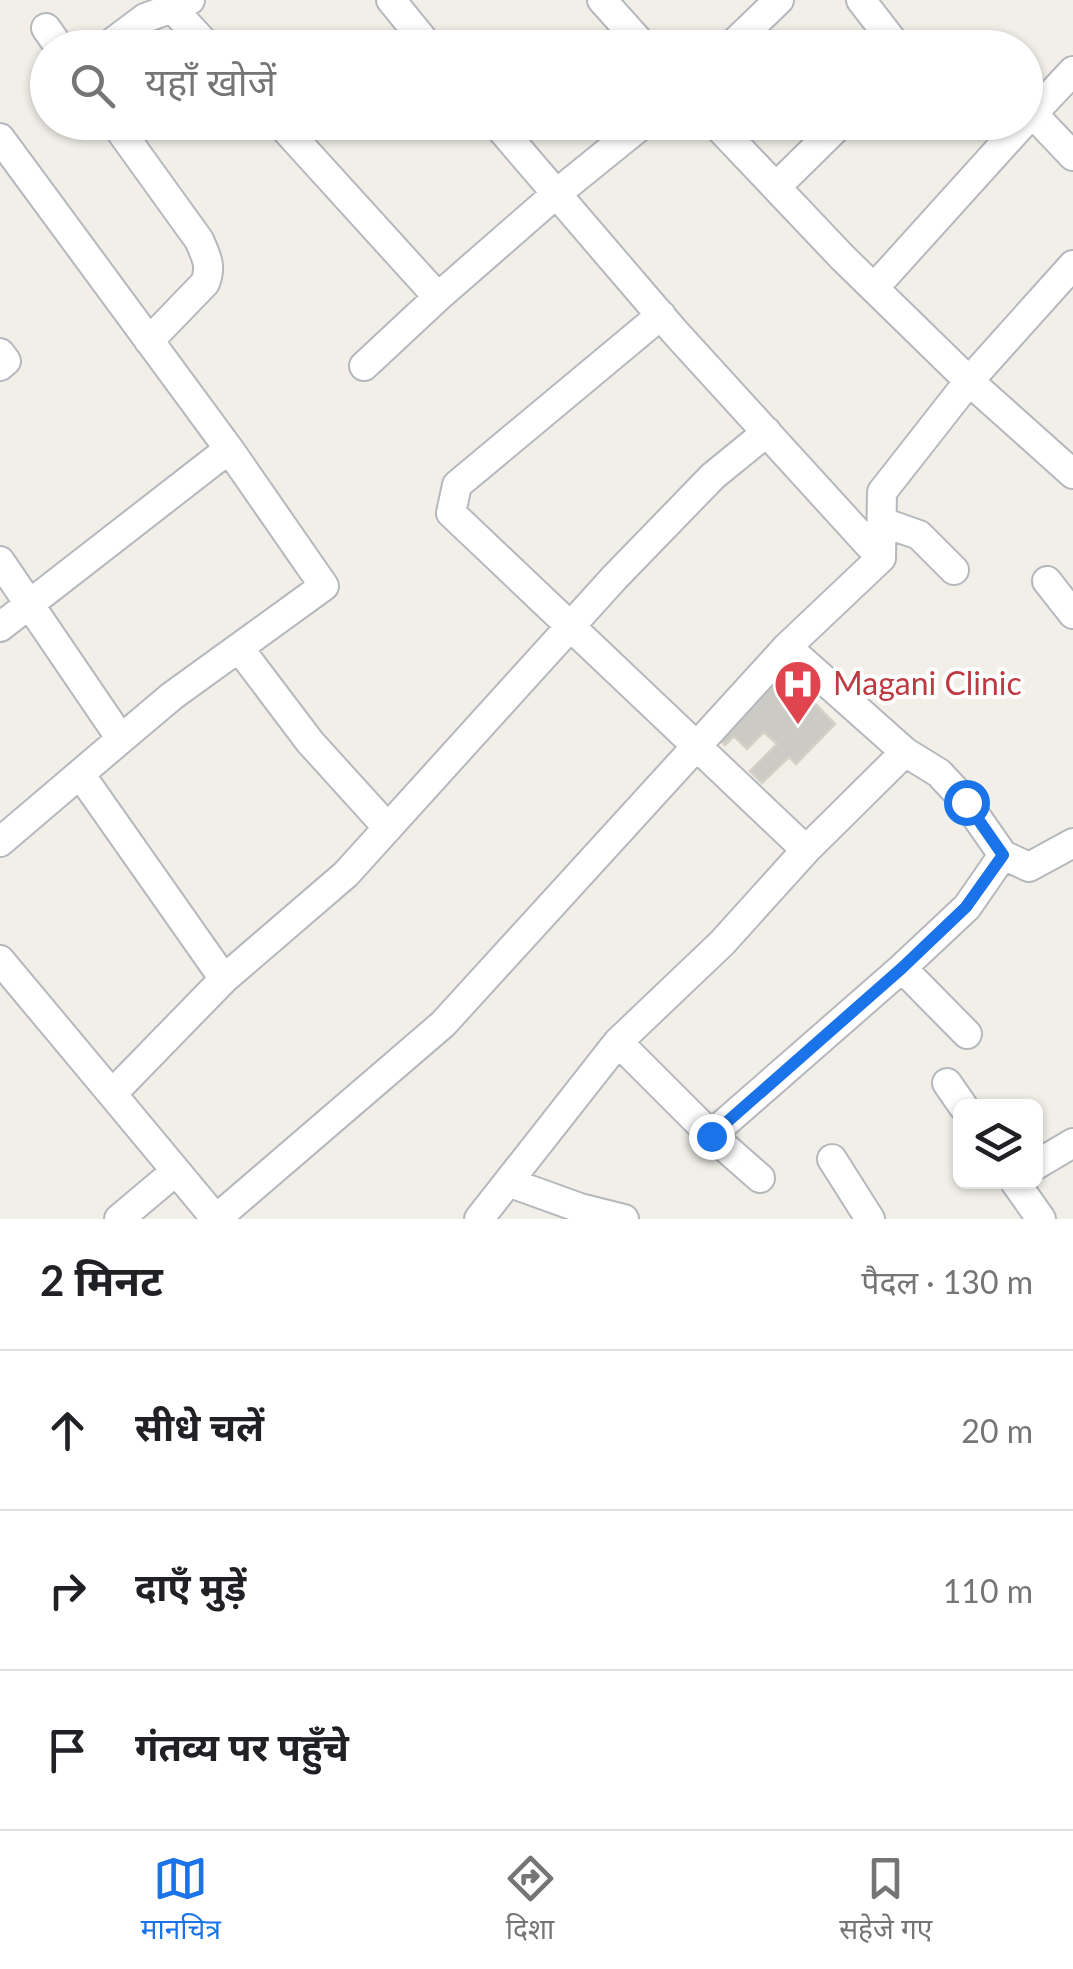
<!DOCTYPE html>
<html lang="hi">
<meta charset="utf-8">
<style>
:root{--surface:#fff;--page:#f2f2f2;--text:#202124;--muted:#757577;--line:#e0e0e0;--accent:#1a73e8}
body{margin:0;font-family:Lato,"Noto Sans Devanagari",sans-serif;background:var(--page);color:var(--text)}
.controls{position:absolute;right:30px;bottom:30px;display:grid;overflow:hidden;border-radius:15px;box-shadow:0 2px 8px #0004}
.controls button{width:90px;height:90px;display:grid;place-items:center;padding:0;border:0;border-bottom:2px solid var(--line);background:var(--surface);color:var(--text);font:50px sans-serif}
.stop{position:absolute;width:30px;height:30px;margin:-22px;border:8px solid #1a73e8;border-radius:50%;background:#fff}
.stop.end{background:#1a73e8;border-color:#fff;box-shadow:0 2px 10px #0008}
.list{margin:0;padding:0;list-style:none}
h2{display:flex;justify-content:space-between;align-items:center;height:130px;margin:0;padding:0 40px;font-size:42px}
h2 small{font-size:32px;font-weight:400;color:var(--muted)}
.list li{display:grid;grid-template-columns:65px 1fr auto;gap:30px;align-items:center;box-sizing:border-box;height:160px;padding:0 40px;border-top:2px solid var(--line)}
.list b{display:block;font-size:38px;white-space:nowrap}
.list em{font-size:32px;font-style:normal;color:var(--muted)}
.icon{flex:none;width:55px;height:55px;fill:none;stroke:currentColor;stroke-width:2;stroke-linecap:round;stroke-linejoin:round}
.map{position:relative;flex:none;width:1073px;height:1219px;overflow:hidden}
.search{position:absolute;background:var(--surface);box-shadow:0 2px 8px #0004;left:30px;right:30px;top:30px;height:110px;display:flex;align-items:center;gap:25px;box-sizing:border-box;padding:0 35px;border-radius:55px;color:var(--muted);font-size:38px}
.sheet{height:610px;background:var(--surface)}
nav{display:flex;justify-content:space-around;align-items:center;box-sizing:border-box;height:140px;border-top:2px solid var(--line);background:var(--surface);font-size:28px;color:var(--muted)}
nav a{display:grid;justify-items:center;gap:5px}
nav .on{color:var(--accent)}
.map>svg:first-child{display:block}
</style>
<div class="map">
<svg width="1073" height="1219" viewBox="0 0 1073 1219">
<rect width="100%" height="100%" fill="#f1efe8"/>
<path fill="#cccac5" stroke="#d6d1c6" stroke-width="2.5" d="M781 669 835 724 796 764 789 757 762 783 750 771 777 744 764 732 747 749 734 736 725 745 715 735Z"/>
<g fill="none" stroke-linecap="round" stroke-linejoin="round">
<g stroke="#b5b8bc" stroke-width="32">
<path id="minor" d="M190 0 172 8 209 48
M391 0 430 48
M602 0 645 48
M861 0 898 48
M46 28 60 48
M105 48 145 18 172 8
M729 48 779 0
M1032 113 1073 156
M1026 121 1073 71
M114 122 199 240C206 256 212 266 205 283L149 341
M279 122 438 297 556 194 645 122
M714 122 842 257 969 381 882 492 881 558
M0 138 229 449 0 627
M776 187 842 122
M1073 265 969 381 1073 474
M874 288 1024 122
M0 353 6 361 0 366
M364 366 438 297
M882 522 919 535 954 570
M0 561 121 739 0 842
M1047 581 1073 614
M787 647 905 752 939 773 966 802 1003 855 1029 867 1073 843
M239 648 310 742 388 828
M121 739 172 696 324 586 229 449
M80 774 224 979 112 1094 216 1219 443 1024 787 647 881 558 674 331 495 122
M806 850 905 752
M0 960 112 1094
M902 968 967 1034
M224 979 346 874 615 577 713 476 767 432
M618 1042 722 943 806 850 451 513 457 485 661 315
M947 1083 963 1106
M711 1135 902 968 967 907 1003 855
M832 1159 870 1219
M1036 1165 1073 1143
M508 1182 580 1208 624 1219
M1015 1182 1041 1219
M119 1219 176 1171
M479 1219 618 1042 711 1135 760 1178"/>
</g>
<use href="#minor" stroke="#fff" stroke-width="28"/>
</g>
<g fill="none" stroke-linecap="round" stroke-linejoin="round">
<path stroke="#1a73e8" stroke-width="12" d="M711 1136 902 968 966 907 1003 855 966 802"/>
</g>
<defs>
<g id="hospital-pin" transform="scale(2.5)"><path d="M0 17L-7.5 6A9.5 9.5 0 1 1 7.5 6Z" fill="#e0444e" stroke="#fff"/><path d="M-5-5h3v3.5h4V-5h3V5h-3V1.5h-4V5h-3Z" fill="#fff"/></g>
</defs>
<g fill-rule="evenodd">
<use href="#hospital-pin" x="798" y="684"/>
</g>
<g text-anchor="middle" stroke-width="8" stroke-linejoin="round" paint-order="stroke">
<g font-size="32" fill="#be3a42" stroke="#fff" text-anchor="start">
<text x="833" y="695">Magani Clinic</text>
</g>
</g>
</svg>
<div class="controls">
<button><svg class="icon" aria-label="layers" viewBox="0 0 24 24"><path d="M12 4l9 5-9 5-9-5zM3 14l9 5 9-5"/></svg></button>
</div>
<div class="stop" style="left:966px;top:802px"></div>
<div class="stop end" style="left:711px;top:1136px"></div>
<div class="search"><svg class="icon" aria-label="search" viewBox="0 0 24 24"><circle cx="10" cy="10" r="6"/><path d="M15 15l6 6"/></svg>यहाँ खोजें</div>
</div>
<section class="sheet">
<h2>2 मिनट<small>पैदल · 130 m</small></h2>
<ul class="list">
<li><svg class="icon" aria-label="ahead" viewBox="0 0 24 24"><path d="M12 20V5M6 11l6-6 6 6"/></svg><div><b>सीधे चलें</b></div><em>20 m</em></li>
<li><svg class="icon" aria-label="right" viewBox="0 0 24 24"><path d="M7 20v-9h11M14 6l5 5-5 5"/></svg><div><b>दाएँ मुड़ें</b></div><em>110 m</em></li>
<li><svg class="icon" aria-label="arrive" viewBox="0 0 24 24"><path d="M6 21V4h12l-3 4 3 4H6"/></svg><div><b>गंतव्य पर पहुँचे</b></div></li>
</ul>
</section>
<nav>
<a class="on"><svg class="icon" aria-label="map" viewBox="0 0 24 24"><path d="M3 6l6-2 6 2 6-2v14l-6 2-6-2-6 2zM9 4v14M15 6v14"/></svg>मानचित्र</a>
<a><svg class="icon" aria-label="directions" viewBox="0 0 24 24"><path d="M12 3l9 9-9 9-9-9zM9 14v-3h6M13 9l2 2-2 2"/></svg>दिशा</a>
<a><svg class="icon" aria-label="saved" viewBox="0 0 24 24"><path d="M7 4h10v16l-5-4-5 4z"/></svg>सहेजे गए</a>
</nav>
